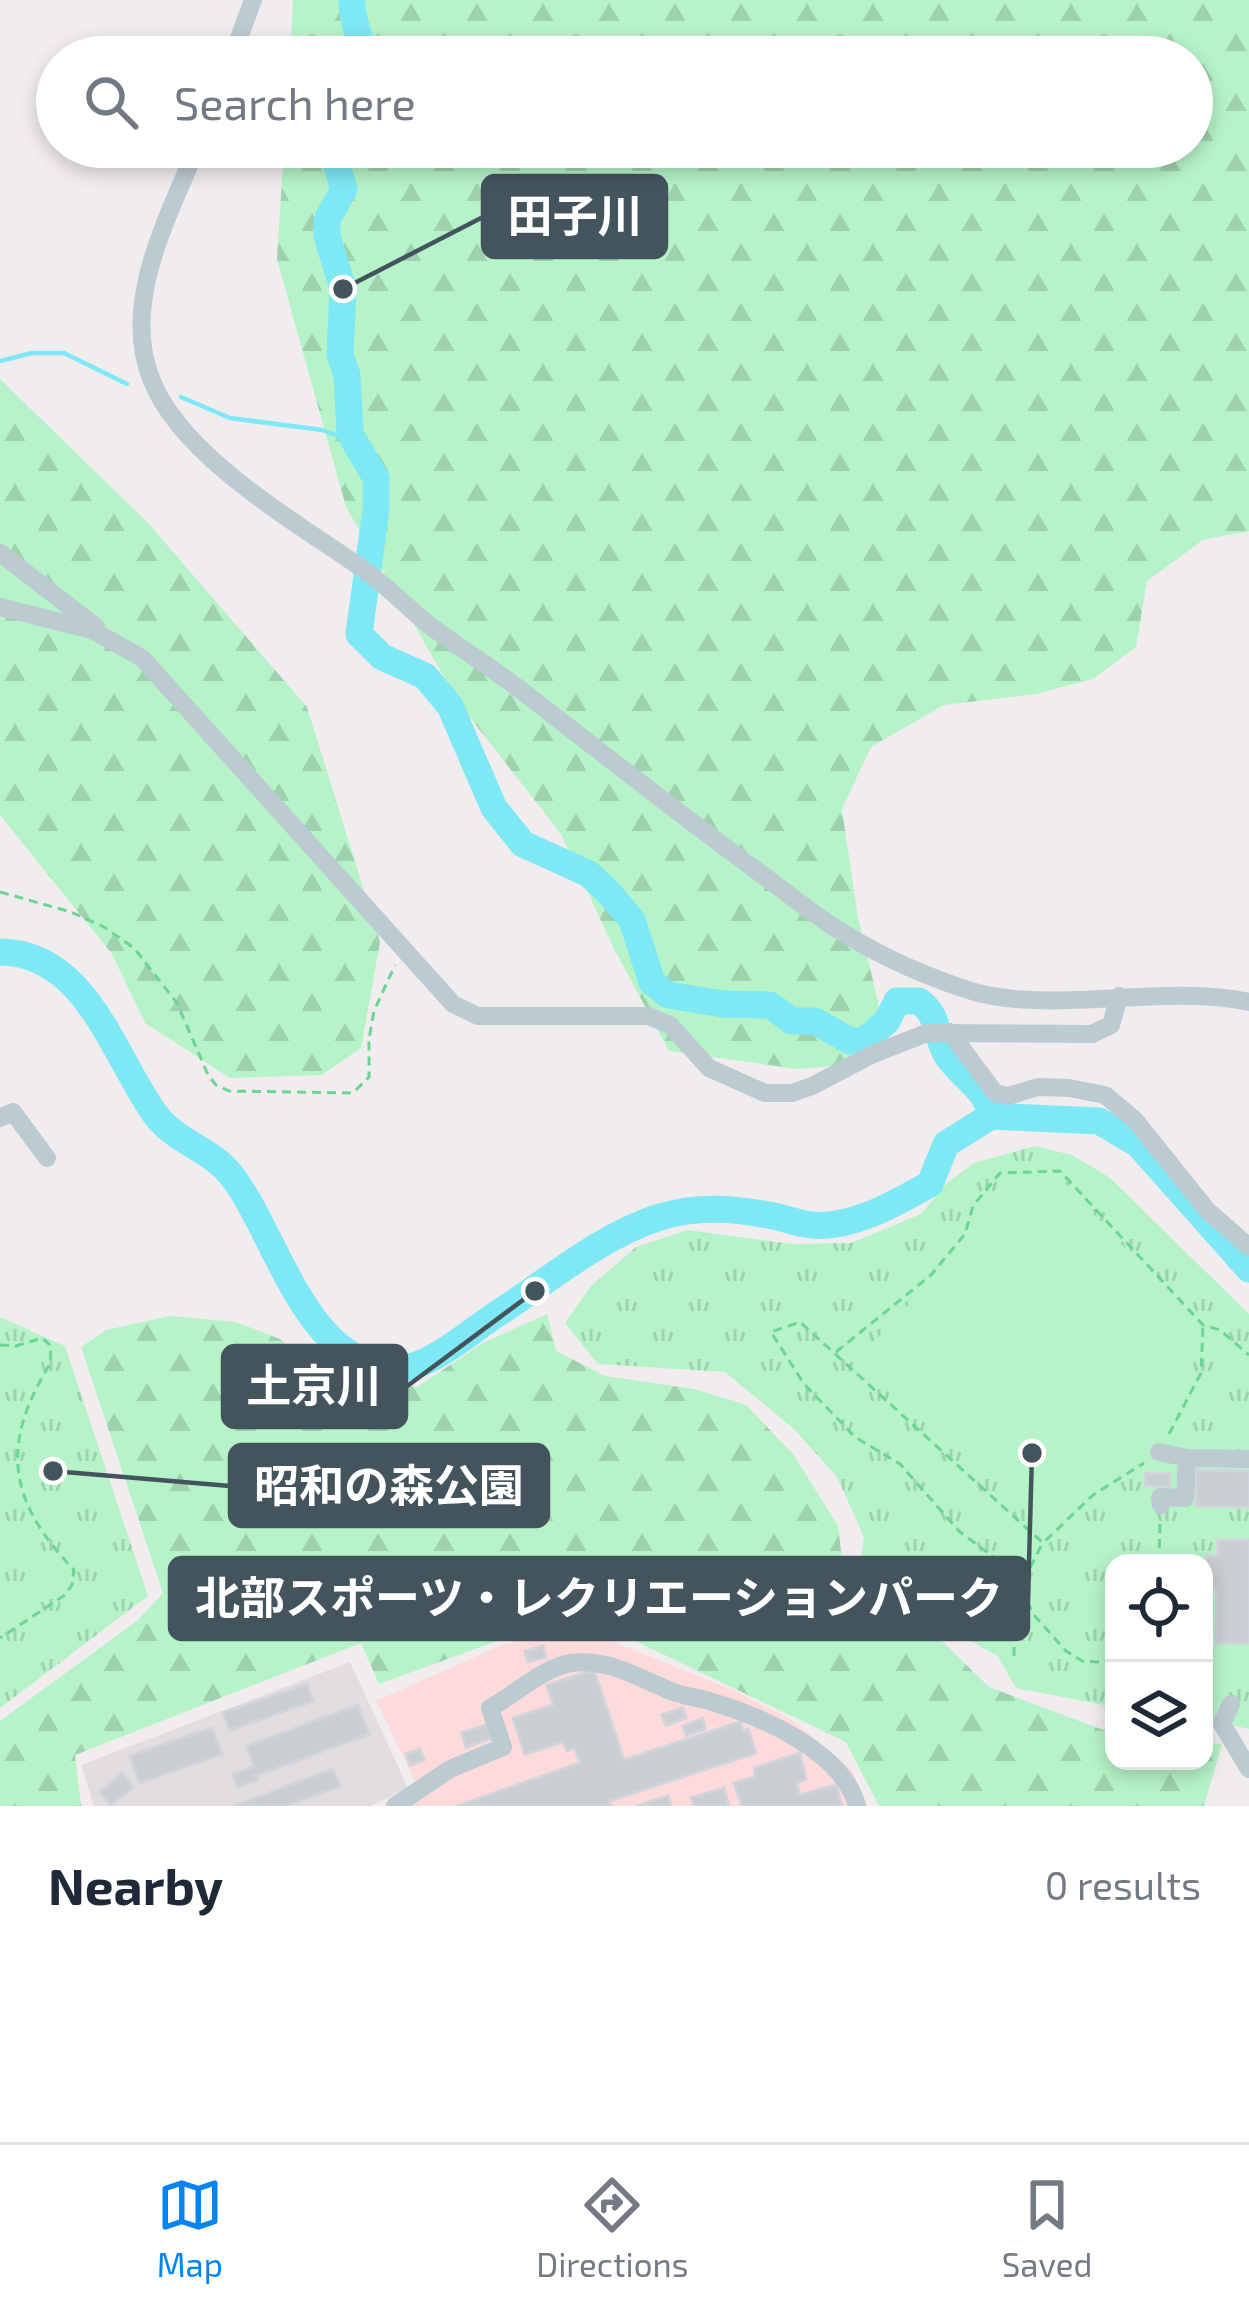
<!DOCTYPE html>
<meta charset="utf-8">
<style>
:root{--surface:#fff;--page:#f2f2f3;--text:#1f2937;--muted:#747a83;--line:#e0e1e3;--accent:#0684f2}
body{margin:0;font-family:"Exo 2","Noto Sans JP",sans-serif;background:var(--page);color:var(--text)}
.controls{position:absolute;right:36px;bottom:36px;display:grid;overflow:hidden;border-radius:24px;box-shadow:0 6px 18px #0003}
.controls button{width:108px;height:108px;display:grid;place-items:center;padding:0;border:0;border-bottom:3px solid var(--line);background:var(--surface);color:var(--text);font:60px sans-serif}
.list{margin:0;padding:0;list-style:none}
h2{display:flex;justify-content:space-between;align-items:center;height:156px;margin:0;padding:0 48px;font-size:51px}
h2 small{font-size:39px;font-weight:400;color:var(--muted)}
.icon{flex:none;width:66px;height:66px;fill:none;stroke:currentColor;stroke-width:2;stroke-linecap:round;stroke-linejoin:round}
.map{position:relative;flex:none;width:1249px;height:1806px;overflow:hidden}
.search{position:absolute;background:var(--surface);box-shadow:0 6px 18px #0003;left:36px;right:36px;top:36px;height:132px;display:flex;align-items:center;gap:30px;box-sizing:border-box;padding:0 42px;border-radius:66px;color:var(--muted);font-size:45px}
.sheet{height:336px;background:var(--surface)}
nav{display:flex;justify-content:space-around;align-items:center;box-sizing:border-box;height:168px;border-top:3px solid var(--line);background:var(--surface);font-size:33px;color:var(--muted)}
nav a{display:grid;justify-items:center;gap:6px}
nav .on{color:var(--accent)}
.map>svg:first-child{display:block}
</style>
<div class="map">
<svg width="1249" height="1806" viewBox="0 0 1249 1806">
<defs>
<pattern id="grass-tufts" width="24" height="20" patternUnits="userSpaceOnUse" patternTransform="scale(3)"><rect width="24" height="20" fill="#b6f3c8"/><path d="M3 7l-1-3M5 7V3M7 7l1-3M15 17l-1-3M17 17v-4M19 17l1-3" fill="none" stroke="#9ed2ae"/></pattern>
<pattern id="forest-firs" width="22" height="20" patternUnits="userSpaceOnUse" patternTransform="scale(3)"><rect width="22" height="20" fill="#b6f3c8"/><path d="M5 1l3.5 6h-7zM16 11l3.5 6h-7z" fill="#9ed2ae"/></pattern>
</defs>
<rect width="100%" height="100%" fill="#f1edee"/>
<path fill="#e2dee0" d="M350 1662 408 1788 371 1806H94L81 1765Z"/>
<path fill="#fddbdb" d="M579 1628 735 1691 792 1720 851 1769 868 1806H405L422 1795 376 1701 504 1644Z"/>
<path fill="url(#grass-tufts)" d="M1035 1146 1072 1155 1109 1177 1249 1314V1729L1204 1719V1563H1114V1707L1016 1688 998 1656 917 1612 859 1571 864 1537 837 1477 794 1429 725 1372 598 1364 565 1323 591 1286 636 1247 688 1230 792 1244 851 1243 921 1214 947 1183 974 1163Z
M0 1317 65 1346 148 1596 0 1708Z"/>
<path fill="url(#forest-firs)" d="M293 0H1249V531L1203 540 1147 581 1136 647 1093 679 1036 694 944 705 871 747 842 809 858 918 878 1001 880 1062 797 1069 669 1051 613 947 561 834 461 706 346 507 277 259 284 147H1192V57H290Z
M0 379 148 523 307 707 380 942 361 1048 322 1075 230 1078 145 1023 112 954 0 815Z
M547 1314 556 1351 605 1376 694 1389 746 1405 793 1454 838 1526 843 1566 877 1608 944 1643 989 1687 1114 1734V1761H1204V1742L1222 1744 1204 1806H879L846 1742 594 1621 560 1618 379 1684 361 1643 75 1755 81 1806H0V1721L138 1620 163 1593 81 1347 106 1330 170 1316 236 1322 280 1339 320 1377 417 1387 483 1343Z"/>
<path fill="#b6f3c8" d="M1048 1174 1059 1177 1196 1325C1198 1381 1172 1430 1127 1463 1110 1476 1086 1481 1070 1495 1061 1503 1053 1515 1046 1525L864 1352 968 1242 981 1224 975 1216 1008 1175Z"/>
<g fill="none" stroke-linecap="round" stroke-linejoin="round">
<path stroke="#7fe8f5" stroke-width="4.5" d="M0 361 32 353H64L127 384
M181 397 230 418 322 430 353 441"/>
<path stroke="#7fe8f5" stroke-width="27" d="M352 0C351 21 362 37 362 57
M331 147 344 189 327 220V236L343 289 340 355 347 375 350 434 376 478V509L359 634 382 657 425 676 450 706 494 808 523 844 589 874 608 892 632 920 652 982 668 995 723 1004 770 1005 792 1021H815L850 1041H864L887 1021 897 1001H919C939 1016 935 1032 945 1052 958 1076 987 1087 991 1116
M0 952C86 952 114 1057 155 1114 176 1143 210 1148 232 1176 279 1238 307 1373 403 1368 432 1366 472 1330 497 1314 548 1281 602 1235 660 1217 697 1206 731 1208 768 1215 783 1217 797 1224 812 1225 852 1229 896 1203 930 1184L946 1144 991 1116
M991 1116 1099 1121 1138 1144 1249 1269"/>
</g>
<path fill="#c9ced3" stroke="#d1d4da" stroke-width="3" d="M1196 1470 1249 1471V1507L1196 1506Z
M1146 1473 1170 1474V1486H1145Z
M1218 1540H1249V1643H1216L1217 1588H1205L1206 1555H1217Z
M543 1646 546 1657 528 1662 525 1651Z
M594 1670 624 1760 740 1722 743 1731 748 1729 756 1753 609 1801 611 1806H457L580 1763 575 1748 567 1751 563 1742 525 1754 513 1718 553 1705 547 1685Z
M307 1684 313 1701 230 1730 223 1713Z
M358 1705 369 1734 255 1776 257 1780 238 1787 233 1774 254 1767 247 1746Z
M683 1708 686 1718 666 1725 662 1715Z
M703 1718 705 1729 686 1735 683 1726Z
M486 1725 491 1738 466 1747 462 1733Z
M212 1728 222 1754 140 1783 130 1756Z
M420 1749 424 1760 410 1765 406 1754Z
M800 1753 806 1779 797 1783 799 1795 836 1785 842 1806H742L734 1783 755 1777 754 1768Z
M333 1769 340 1786 286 1806H234Z
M122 1773 133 1787 111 1805 100 1792Z
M724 1788 729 1806H694L691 1798Z
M668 1796 671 1806H637Z"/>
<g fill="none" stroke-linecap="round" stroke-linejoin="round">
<path stroke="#6bd596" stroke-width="3" stroke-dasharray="9 6" stroke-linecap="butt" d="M0 892 71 912 104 927 134 948 177 1003 208 1075 216 1085 229 1091 353 1093 369 1077V1039L374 1011 395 965
M0 1345 16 1346 42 1338 51 1346 50 1364C0 1445 8 1501 74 1570L72 1585 65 1595 0 1638
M836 1352 931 1275 965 1234 973 1206 1000 1173 1060 1171 1203 1325 1220 1330 1249 1355
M1169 1434 1201 1373 1203 1325
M1159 1563 1160 1523
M1018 1573 1028 1572 1041 1546
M1014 1656 1015 1579
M1114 1663 1082 1661 1066 1651 1033 1614 1015 1573 960 1532 900 1464 855 1437 804 1384 771 1332 800 1322 1043 1543 1093 1495 1144 1463"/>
<path stroke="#bccad2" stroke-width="18" d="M232 57 253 0
M197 147C168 218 120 304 152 381 184 460 300 524 367 572 389 588 408 608 429 625 458 647 489 666 518 688 600 751 680 815 764 876 790 895 816 917 845 934 884 958 925 976 968 990 1048 1016 1165 983 1249 1002
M0 553 96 627
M0 607 92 630 142 658 453 1004 478 1016H648L670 1025 709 1068 765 1093H792L812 1086 873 1054 927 1033 1092 1034 1111 1025 1119 996
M950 1032 995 1093 1008 1096 1038 1087 1069 1088 1105 1095 1135 1120 1207 1210 1249 1247
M0 1118 13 1112 47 1158
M1159 1452 1187 1458
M1161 1505 1160 1497 1185 1498 1187 1458 1249 1459
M1231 1704 1222 1724 1249 1769
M395 1806 450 1769 503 1747 490 1708C514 1695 544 1667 571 1663 610 1658 642 1680 676 1693 688 1697 701 1698 712 1702 763 1717 843 1752 857 1806"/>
</g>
<path fill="none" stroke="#44545d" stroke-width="4.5" d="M343 289L483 217M535 1291L406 1387M53 1471L230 1486M1032 1453L1028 1598"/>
<g fill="#44545d" stroke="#fff" stroke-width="4.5">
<circle cx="343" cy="289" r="12"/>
<circle cx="535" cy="1291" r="12"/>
<circle cx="53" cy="1471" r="12"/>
<circle cx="1032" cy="1453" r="12"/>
</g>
<g fill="#44545d" stroke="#44545d" stroke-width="4.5">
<rect x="483" y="176" width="183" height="81" rx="12"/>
<rect x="223" y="1346" width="183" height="81" rx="12"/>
<rect x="230" y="1445" width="318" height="81" rx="12"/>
<rect x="170" y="1558" width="858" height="81" rx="12"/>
</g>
<g font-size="45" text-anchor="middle" font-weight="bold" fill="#fff">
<text x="575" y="232">田子川</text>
<text x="314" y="1402">土京川</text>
<text x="389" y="1502">昭和の森公園</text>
<text x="599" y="1614">北部スポーツ・レクリエーションパーク</text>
</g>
</svg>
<div class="controls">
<button><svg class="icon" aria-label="locate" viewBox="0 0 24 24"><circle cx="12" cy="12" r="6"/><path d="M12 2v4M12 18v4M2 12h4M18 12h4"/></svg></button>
<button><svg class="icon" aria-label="layers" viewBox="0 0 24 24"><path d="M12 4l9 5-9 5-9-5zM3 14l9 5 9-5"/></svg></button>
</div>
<div class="search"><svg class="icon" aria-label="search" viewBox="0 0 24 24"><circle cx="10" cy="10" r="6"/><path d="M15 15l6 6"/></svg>Search here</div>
</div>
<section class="sheet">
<h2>Nearby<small>0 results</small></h2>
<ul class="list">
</ul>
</section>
<nav>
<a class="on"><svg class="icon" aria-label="map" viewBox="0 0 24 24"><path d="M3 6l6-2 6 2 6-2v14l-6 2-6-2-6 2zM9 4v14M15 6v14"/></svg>Map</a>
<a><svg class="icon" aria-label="directions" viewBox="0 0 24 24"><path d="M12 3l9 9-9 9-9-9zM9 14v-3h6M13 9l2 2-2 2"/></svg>Directions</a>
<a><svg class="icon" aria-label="saved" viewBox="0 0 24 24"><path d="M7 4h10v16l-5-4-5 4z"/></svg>Saved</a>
</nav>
